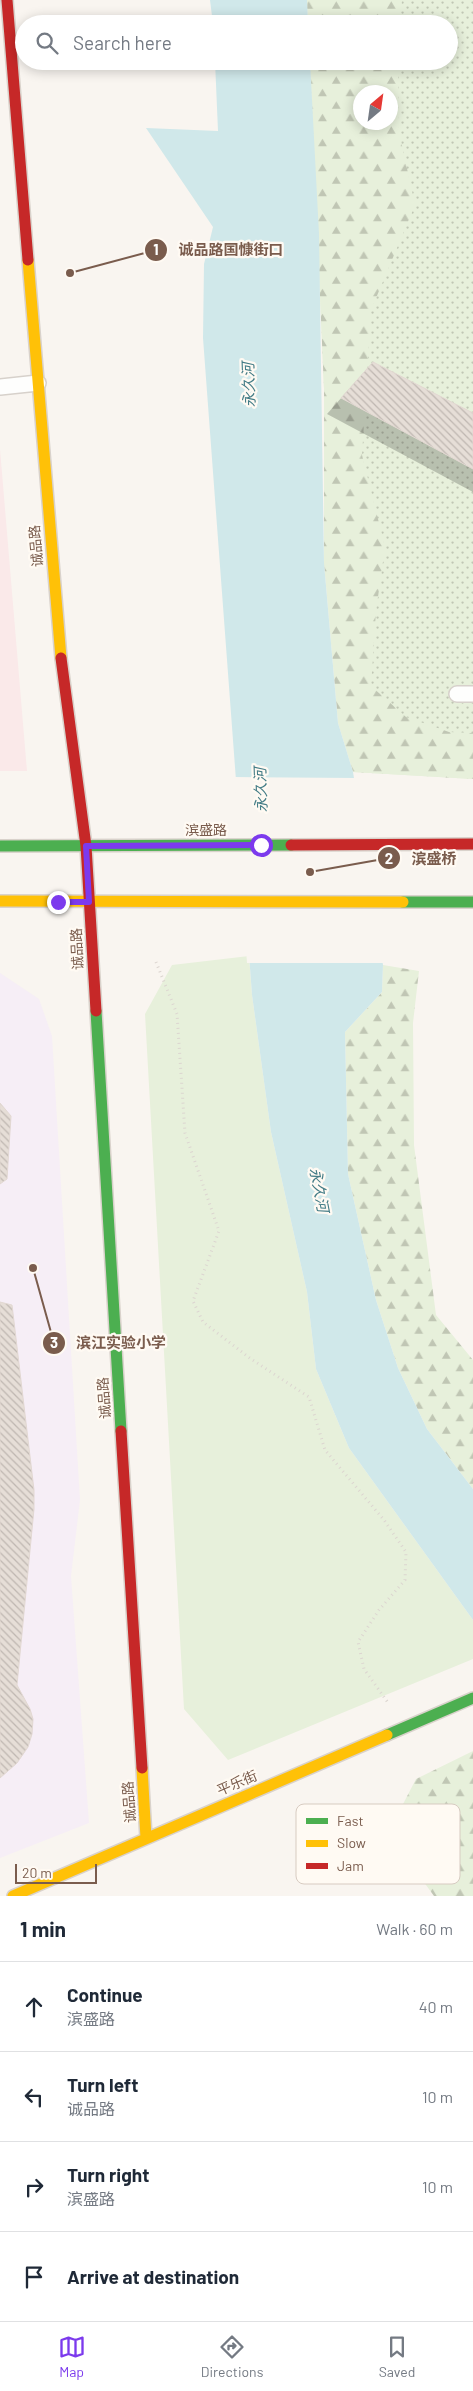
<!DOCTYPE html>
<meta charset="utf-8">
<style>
:root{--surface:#fff;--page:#f2f2f3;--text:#1f2937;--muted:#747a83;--line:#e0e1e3;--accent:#7c3aed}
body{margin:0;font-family:Barlow,"Noto Sans SC",sans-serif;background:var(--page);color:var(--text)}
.compass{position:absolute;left:353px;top:85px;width:45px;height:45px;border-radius:50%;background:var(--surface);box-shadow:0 2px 12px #0003;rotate:29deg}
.scale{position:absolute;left:15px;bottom:12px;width:82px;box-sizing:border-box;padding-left:5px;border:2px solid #7a5c4d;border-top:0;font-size:14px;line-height:18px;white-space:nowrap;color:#7a5c4d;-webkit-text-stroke:4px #fffaf3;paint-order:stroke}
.stop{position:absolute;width:15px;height:15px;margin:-11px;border:4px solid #7c3aed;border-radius:50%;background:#fff}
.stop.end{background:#7c3aed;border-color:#fff;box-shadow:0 1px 5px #0008}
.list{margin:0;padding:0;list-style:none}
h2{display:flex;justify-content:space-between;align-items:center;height:65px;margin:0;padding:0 20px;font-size:21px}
h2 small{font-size:16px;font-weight:400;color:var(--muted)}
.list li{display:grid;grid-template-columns:32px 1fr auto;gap:15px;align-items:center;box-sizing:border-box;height:90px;padding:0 20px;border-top:1px solid var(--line)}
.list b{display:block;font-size:19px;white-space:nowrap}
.list p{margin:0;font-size:16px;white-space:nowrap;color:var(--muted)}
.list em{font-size:16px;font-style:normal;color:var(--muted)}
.icon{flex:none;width:28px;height:28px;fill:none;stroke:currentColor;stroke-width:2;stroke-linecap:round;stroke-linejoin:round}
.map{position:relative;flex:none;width:473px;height:1896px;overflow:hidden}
.search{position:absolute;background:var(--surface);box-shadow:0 2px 12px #0003;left:15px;right:15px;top:15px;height:55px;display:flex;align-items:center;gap:12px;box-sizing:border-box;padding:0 18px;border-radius:28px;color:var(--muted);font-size:19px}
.sheet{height:425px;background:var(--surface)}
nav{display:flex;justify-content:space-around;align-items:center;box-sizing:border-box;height:70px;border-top:1px solid var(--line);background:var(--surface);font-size:14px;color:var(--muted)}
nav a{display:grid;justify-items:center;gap:2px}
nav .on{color:var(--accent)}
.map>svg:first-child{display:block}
</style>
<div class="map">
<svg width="473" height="1896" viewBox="0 0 473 1896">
<defs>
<pattern id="grass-dots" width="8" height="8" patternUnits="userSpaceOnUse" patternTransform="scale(1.25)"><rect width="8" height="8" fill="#e7f0db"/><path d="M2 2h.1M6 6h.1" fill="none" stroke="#c0c6b4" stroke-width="1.8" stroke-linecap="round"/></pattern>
<pattern id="forest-firs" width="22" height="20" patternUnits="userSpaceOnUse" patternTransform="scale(1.25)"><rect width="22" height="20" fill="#e7f0db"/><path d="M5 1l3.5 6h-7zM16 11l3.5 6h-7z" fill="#c0c6b4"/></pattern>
<pattern id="building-back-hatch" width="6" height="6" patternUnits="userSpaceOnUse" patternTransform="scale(1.25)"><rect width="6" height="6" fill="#e6ded7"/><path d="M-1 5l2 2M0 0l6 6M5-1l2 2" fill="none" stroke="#bfb7b1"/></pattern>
</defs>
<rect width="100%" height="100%" fill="#f9f5f0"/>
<path fill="#f6eef6" d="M0 973 39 999 52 1036 80 1500 71 1576 89 1823 0 1858Z"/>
<path fill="#fae9e9" d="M0 449 27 771H0Z"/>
<path fill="url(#grass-dots)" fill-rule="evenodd" d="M307 0H473V779L353 772 324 563V389L310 61H449V24H308ZM360 92H390V122H360Z"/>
<path fill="url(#forest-firs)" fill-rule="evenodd" d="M307 0H402L399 24H308Z
M310 61H398L399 132 415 205 371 310 362 455 385 547 376 611 371 686 406 717 449 732 473 733V779L353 772 338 723 324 563V389ZM360 92H390V122H360Z
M383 965 419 971 413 1023 414 1145 436 1315 473 1360V1489L427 1429 398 1368 376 1300 348 1174 345 1032 382 992Z
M473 1751V1896H434L388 1833 416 1779Z"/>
<path fill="#e7f0db" d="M249 956 252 995 271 1132 307 1292 316 1369 349 1448 473 1620V1659L228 1760 184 1709 145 1014 172 965Z"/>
<path fill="#d0e8ea" d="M210 0H307L308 24H213Z
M215 61H310L319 234 324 563 338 723 353 772 383 965 382 992 345 1032 348 1174 376 1300 398 1368 427 1429 473 1489V1620L349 1448 316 1369 307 1292 271 1132 252 995 203 338 204 264 213 227 146 128 218 131Z"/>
<path fill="#f9f5f0" d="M234 777 356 778 385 963H247Z"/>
<path fill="#0003" d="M358 379 473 414V492L327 414Z"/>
<path fill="url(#building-back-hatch)" stroke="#e2d8d2" d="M373 362 473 413V469L341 398Z
M0 1103 11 1116 7 1179 0 1184Z
M0 1302 12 1305 34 1490V1509L17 1685 30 1709 33 1719 32 1734 28 1747 17 1763 0 1778Z"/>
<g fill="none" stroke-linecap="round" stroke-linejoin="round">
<g stroke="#d7d1cb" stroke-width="18">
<path id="lane" d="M0 387 38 383
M457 694H473"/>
</g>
<g stroke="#d9d2cb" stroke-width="14">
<path id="fast" d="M0 846 291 845
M403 902H473
M96 1011 121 1431
M387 1735 473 1698"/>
</g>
<g stroke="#d9d2cb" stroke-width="14">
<path id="slow" d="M28 260 61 658
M0 901 403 902
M142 1768 146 1838
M13 1896 387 1735"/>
</g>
<g stroke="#d9d2cb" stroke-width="14">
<path id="jam" d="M7 0 28 260
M61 658 86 846 96 1011
M291 845 473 844
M121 1431 142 1768"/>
</g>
<path stroke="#dcd5d0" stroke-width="3" stroke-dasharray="1 4" stroke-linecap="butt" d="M156 962 177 1014 185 1133 219 1231 193 1301 203 1322 251 1359 309 1397 325 1450 384 1520 406 1552 405 1580 379 1610 358 1642 364 1669 389 1704"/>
<use href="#lane" stroke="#fefefd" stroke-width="15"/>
<use href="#fast" stroke="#4caf50" stroke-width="11"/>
<use href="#slow" stroke="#ffc107" stroke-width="11"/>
<use href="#jam" stroke="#c62828" stroke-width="11"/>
</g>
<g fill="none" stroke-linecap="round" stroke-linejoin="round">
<path stroke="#7c3aed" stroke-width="6" d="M58 902H89L86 846 261 845"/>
</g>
<g text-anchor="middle" stroke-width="4.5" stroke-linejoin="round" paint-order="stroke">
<g font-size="14" fill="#7a5c4d" stroke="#fffaf3">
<text transform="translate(36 546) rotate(-95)" y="5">诚品路</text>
<text x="206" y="835">滨盛路</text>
<text transform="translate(77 949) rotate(-93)" y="5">诚品路</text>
<text transform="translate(104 1398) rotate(-94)" y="5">诚品路</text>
<text transform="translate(237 1783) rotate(-23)" y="5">平乐街</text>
<text transform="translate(129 1802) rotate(-94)" y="5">诚品路</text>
</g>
<g font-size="15" font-style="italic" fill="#437c86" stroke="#fffaf3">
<text transform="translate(249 385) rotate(-92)" y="5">永久河</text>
<text transform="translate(261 790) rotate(-92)" y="5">永久河</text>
<text transform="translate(319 1190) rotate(79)" y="5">永久河</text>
</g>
</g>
<rect x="296" y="1804" width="164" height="80" rx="8" fill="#fffaf3" stroke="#d7cbc1" stroke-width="1"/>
<rect x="306" y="1818" width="22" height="6" fill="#4caf50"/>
<rect x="306" y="1840" width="22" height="7" fill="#ffc107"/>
<rect x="306" y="1863" width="22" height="6" fill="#c62828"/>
<g font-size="14" fill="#7a5c4d">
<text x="337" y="1826">Fast</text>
<text x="337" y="1848">Slow</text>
<text x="337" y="1871">Jam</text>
</g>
<path fill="none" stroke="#7a5c4d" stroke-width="2" d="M70 273L156 250M310 872L389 858M33 1268L54 1343"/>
<g fill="#7a5c4d" stroke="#fffaf3" stroke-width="2">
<circle cx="70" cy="273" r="5"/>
<circle cx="310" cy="872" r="5"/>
<circle cx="33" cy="1268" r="5"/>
<circle cx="156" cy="250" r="12"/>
<circle cx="389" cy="858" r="12"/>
<circle cx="54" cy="1343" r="12"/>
</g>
<g font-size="15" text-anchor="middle" font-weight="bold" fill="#fff">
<text x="156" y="255">1</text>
<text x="389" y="864">2</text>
<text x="54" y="1348">3</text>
</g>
<g font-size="15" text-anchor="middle" font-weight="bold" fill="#7a5c4d" stroke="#fffaf3" stroke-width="4.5" stroke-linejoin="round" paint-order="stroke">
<text x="231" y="255">诚品路国慷街口</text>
<text x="434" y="864">滨盛桥</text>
<text x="121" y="1348">滨江实验小学</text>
</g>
</svg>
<svg class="compass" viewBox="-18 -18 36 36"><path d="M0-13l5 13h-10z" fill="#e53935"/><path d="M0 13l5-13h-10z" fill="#747a83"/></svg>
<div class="scale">20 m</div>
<div class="stop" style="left:261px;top:845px"></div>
<div class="stop end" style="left:58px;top:902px"></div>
<div class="search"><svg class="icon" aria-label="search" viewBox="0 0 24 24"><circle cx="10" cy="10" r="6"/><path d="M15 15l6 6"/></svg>Search here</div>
</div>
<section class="sheet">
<h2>1 min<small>Walk · 60 m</small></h2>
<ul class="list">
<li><svg class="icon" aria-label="ahead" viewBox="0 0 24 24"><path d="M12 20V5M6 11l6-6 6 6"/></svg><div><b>Continue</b><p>滨盛路</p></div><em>40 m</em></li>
<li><svg class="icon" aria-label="left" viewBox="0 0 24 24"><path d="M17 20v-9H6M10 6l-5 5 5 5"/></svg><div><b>Turn left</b><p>诚品路</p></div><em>10 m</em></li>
<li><svg class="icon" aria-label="right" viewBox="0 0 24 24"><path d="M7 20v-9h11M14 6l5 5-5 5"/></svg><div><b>Turn right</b><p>滨盛路</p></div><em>10 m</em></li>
<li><svg class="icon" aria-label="arrive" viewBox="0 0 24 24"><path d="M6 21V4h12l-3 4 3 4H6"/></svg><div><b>Arrive at destination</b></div></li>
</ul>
</section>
<nav>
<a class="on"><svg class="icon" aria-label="map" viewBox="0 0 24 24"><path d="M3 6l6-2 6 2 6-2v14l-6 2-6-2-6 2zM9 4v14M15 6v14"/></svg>Map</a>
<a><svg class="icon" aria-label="directions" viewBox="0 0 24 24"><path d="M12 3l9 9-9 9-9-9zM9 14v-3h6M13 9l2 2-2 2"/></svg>Directions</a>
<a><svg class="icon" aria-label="saved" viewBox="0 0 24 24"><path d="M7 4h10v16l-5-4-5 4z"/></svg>Saved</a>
</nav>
